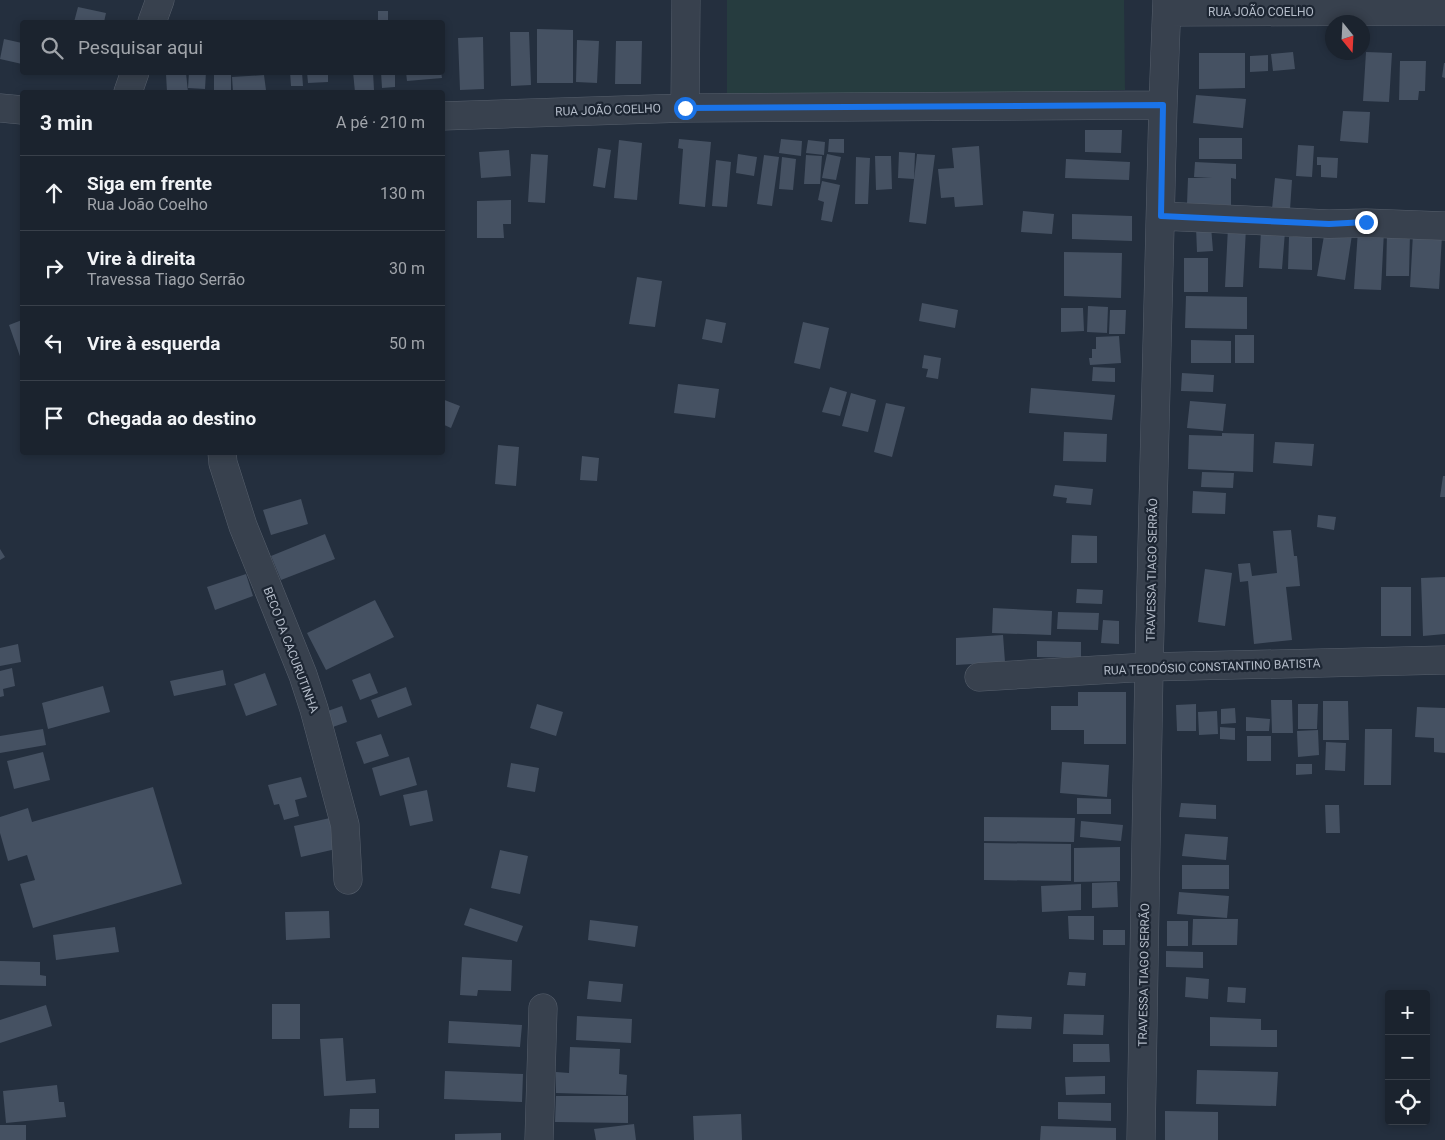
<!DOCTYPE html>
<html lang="pt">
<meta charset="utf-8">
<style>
:root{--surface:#1b232e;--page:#282f3a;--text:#f1f3f6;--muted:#a0a4aa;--line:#39404a}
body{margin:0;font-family:Roboto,sans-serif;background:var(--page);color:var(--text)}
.controls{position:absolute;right:15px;bottom:15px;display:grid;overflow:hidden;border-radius:5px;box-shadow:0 2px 8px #0003}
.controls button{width:45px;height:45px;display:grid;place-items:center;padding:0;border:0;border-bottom:1px solid var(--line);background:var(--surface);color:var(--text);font:25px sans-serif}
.compass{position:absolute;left:1325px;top:15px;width:45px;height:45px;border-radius:50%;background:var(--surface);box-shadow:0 2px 8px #0003;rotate:162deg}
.stop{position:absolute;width:15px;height:15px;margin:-11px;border:4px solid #1a73e8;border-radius:50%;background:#fff}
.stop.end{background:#1a73e8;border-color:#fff;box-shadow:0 1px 5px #0008}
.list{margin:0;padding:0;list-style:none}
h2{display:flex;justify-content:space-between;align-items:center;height:65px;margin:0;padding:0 20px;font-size:21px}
h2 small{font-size:16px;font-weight:400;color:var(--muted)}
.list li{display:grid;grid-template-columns:32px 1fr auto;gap:15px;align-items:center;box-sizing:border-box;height:75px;padding:0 20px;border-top:1px solid var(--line)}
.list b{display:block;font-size:19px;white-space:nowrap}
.list p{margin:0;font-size:16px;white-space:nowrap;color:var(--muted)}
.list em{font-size:16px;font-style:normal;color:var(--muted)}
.icon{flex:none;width:28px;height:28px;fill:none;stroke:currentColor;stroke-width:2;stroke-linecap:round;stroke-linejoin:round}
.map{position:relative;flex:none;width:1445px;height:1140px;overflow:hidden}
.search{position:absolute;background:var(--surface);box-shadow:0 2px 8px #0003;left:20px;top:20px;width:425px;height:55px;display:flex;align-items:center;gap:12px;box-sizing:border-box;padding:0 18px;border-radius:5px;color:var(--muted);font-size:19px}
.panel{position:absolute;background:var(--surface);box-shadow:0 2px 8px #0003;left:20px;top:90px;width:425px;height:365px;border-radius:5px}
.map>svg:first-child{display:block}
</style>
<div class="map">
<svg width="1445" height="1140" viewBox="0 0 1445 1140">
<rect width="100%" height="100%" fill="#242f3e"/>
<path fill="#263c3f" d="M727 0H1124L1125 90 727 98Z"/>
<path fill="#455162" d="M78 7 106 13 104 22H74Z
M378 11H388V22H378Z
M537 29 573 30V83H537Z
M510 32H529L531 85 511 86Z
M483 37 484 89 460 90 458 38Z
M4 39 22 43V64L0 59Z
M577 40 599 41 597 83 576 82Z
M616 41H642L641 84H615Z
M1293 52 1295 69 1273 71 1271 54Z
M1366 52 1392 53 1389 102 1363 101Z
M1199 53H1245V88L1199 89Z
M1268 55V71L1250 72V56Z
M1400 61H1426L1425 91H1419L1418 100H1399Z
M1444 63H1445V78L1442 77Z
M189 72H206L205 89 188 88Z
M214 72H231V92H214Z
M290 72H302L303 86H291Z
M307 72H328V82L308 83Z
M353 72H373L374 90 355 92Z
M381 72H395V87L382 88Z
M406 72H441L442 78 407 81Z
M186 73 188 92H167L166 74Z
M264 75 266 90 233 92 232 77Z
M1196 95 1246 99 1243 128 1193 123Z
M1343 111 1370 112 1368 143 1340 141Z
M1085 130H1122L1121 153 1085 152Z
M1199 138H1242V159H1199Z
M679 139 711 142 705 207 679 204 683 149 678 148Z
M781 139 802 141 801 156 779 153Z
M829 139H844V153L828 152Z
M619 140 642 143 637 200 614 198Z
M808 140 825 142 824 155 806 153Z
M1298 145 1314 146 1312 177 1296 176Z
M979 146 983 205 955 207 954 197 941 198 938 169 954 168 952 148Z
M598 148 611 150 605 188 593 186Z
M509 150 511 176 481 178 479 152Z
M899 152 915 153 914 179 898 178Z
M531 154 548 155 545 203 528 202Z
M738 154 757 157 754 176 736 173Z
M827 154 841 157 836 180 822 178Z
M917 154 935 155 926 224 909 222Z
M764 155 779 157 772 206 757 204Z
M806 155 822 156 820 184H804Z
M875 156H891L892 189 876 190Z
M782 157 796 159 793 190 779 189Z
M856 157 870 158 868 204H855Z
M1317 157 1338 158 1337 178 1321 177V165H1317Z
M1066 159 1130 162 1129 180 1065 178Z
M716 160 731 162 727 207 712 206Z
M1195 162 1236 164V179L1231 178V205L1187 204 1188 178H1212L1194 177Z
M1275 178 1292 180 1290 210 1272 209Z
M822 181 840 185 832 222 821 220 824 202 818 200Z
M511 200V224H503L504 238H477V201Z
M1023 211 1054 214 1052 234 1021 232Z
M1072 214 1132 216V241L1072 239Z
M1211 226 1213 251 1197 252 1196 227Z
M1228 227 1246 228 1243 287H1225Z
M1261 230 1285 232 1282 269 1259 268Z
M1325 230 1352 235 1345 280 1317 276Z
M1358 230 1384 231 1381 290 1354 289Z
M1387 233 1410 234 1409 276H1386Z
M1413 234 1442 235 1439 289 1410 287Z
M1289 237H1312V270L1288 269Z
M1064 252 1122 253 1121 298 1064 296Z
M1184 258H1208V292H1184Z
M637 277 662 281 655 327 629 324Z
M1186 296 1247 297V329L1185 328Z
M922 303 958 310 955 328 919 321Z
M1088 306 1108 307 1107 333 1087 332Z
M1061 308H1083L1084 331 1061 332Z
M1110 310H1126L1125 334H1109Z
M706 319 726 323 722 343 702 339Z
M22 320V362L9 325Z
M803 322 829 328 820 369 794 363Z
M1235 335H1254V363H1235Z
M1119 336 1121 363 1090 365 1089 358H1092V349H1096V337Z
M1191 340 1231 341V363H1191Z
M924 355 941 358 938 379 926 377 928 369 922 368Z
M1093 367 1115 368V382L1092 381Z
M1182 373 1214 375 1213 392 1181 391Z
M678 384 719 389 715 418 674 413Z
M830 387 847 392 840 416 822 412Z
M1031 388 1115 395 1112 420 1029 413Z
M851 393 876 400 868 432 842 426Z
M442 399 460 406 451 428 442 424Z
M1190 401 1226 404 1223 431 1187 428Z
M886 403 905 407 892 457 874 452Z
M1064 432 1107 434 1106 462 1063 461Z
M1222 433 1254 434 1253 472 1188 469 1189 435 1222 436Z
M1275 442 1314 444 1312 466 1273 463Z
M498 445 519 447 516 486 495 484Z
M582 456 599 458 597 481 580 480Z
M1202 472 1234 473 1233 488 1201 487Z
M1443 476H1445V497H1440Z
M1055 485 1093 489 1091 505 1066 503 1067 498 1053 496Z
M1193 491 1226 493 1225 514 1192 513Z
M301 499 308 524 271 535 263 510Z
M1318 515 1336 517 1334 530 1317 527Z
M1291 530 1294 556H1297L1300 586 1286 587 1292 640 1254 644 1248 581 1240 582 1238 564 1250 563 1252 576 1277 573 1273 531Z
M325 534 335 559 281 580 271 556Z
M1072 535 1097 536V563H1071Z
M0 549 5 557 0 560Z
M1205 569 1232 573 1225 626 1198 622Z
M246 574 253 596 215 610 207 587Z
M1445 577V634L1423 636 1421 578Z
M1381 587H1411V636H1381Z
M1077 589 1103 590 1102 604 1076 603Z
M375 600 394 637 326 670 307 633Z
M993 608 1052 611 1051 635 992 633Z
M1058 612 1099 613 1098 630 1057 629Z
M1103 620 1119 621V644L1101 643Z
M1003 635 1005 662 956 665V638Z
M1037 641 1081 642V658L1037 657Z
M18 644 21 662 0 666V648Z
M12 668 15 686 3 689 4 696 0 697V671Z
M223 670 226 685 174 696 170 681Z
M265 673 277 705 246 716 234 684Z
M370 673 378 693 360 700 352 680Z
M103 686 110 712 48 729 42 703Z
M406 687 412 705 378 718 371 700Z
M1078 692H1126V744H1084V730H1051V706H1078Z
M1271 700H1292L1293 733H1272Z
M1323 701H1348L1349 740H1323Z
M537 704 563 712 556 736 530 728Z
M1196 704V731H1177L1176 705Z
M1298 704H1318L1317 729H1298Z
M342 706 347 722 330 728 325 712Z
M1417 707 1445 708V753L1434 752V738L1415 737Z
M1235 708 1236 723 1221 724V709Z
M1217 711 1218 734 1199 735 1198 712Z
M1246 717 1270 719 1269 731H1246Z
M1220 727 1235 728V740L1220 739Z
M43 729 46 745 0 753V736Z
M1365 729H1392L1391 785H1364Z
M1318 730 1319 755 1298 757 1297 731Z
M381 734 389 756 364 764 356 742Z
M1247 736H1271V761H1247Z
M1326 742 1346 743 1345 771 1325 770Z
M43 752 50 780 14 789 7 761Z
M409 757 417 785 380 796 372 768Z
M1062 762 1109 765 1107 797 1060 793Z
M511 763 539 768 535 792 507 787Z
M1296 764H1312V774L1296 775Z
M301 777 307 797 295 800 299 816 284 820 279 804 274 805 268 785Z
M153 787 182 884 33 928 20 884 35 880 27 855 8 861 0 833V817L28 808 32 822Z
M427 790 433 821 410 826 403 795Z
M1077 798 1111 799V814H1077Z
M1181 803 1216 805V819L1179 817Z
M1325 805H1339L1340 833H1326Z
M984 817 1075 818 1074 842 984 841Z
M330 818 336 849 301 857 294 826Z
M1081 821 1123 825 1121 841 1080 837Z
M1185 834 1228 837 1226 860 1182 856Z
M984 843 1071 844V881L984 880Z
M1120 847V881L1074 882V848Z
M500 850 528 856 520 894 491 888Z
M1182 865H1229V889H1182Z
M1117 882 1118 907 1092 908V883Z
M1081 884V910L1042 912 1041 886Z
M1179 892 1229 896 1227 918 1177 914Z
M470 908 523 926 517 942 464 925Z
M329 911 330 938 286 940 285 912Z
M1068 916H1094V940L1069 939Z
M1193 919H1238L1237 945H1192Z
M590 920 638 926 635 947 588 940Z
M1167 921H1188V946H1167Z
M115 927 119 952 56 960 53 935Z
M1103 930H1125V945H1103Z
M1166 951 1203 952V968L1166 967Z
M462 957 512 960 511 991 478 990 477 996 460 995Z
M0 961 40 962V975L46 976V986L0 985Z
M1069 972 1086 973 1085 986 1067 985Z
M1186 977 1209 979 1208 999 1185 997Z
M589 981 623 984 621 1002 587 999Z
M1228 987 1246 988 1245 1003 1227 1002Z
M272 1004H300V1039H272Z
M46 1005 52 1026 0 1043V1020Z
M1064 1014 1104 1015 1103 1035 1063 1034Z
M997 1015 1032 1017 1031 1029 996 1028Z
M577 1016 632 1019 631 1043 576 1040Z
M1210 1017 1261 1019V1030H1277V1047L1210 1046Z
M449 1021 522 1025 520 1047 448 1043Z
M343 1038 346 1081 375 1079 376 1093 324 1096 320 1039Z
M1073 1044H1109L1110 1062H1073Z
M570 1047 620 1049 619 1074 627 1075 626 1095 556 1093V1072L569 1073Z
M1197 1070 1278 1072 1276 1106 1196 1104Z
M445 1071 523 1074 522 1102 444 1099Z
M1105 1076V1094L1066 1095 1065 1077Z
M57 1085 59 1102H64L66 1117 6 1123 3 1091Z
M556 1096H628V1123L555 1122Z
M1058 1102 1111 1103V1121L1058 1119Z
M350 1109H379V1128H349Z
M1165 1111 1218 1112V1140H1165Z
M741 1114 742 1140H694L693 1116Z
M634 1124 636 1140H596L594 1129Z
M0 1125H26V1140H0Z
M1041 1126 1116 1128V1140H1040Z
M501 1133V1140H455V1134Z"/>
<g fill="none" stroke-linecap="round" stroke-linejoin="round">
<g stroke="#565f6c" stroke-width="29">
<path id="minor" d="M1167 12 1445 11
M152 22 160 0
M128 92 135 72
M0 108 22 110
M685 108 686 0
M442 116 685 108 1163 105
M1161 216 1329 224 1366 223 1445 226
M222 452 223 463 243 526 303 675 314 709 345 825 348 880
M979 677 1149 667 1445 660
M539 1140 543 1008
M1141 1140 1149 667 1163 105 1167 0"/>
</g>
<use href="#minor" stroke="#38414e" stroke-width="28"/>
</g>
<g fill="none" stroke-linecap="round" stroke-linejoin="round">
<path stroke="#1a73e8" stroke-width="6" d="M685 108 1163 105 1161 216 1329 224 1366 222"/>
</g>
<g text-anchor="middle" stroke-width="4.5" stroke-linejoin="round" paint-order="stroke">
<g font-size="12" fill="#b4bcc9" stroke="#1d2633">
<text x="1261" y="16">RUA JOÃO COELHO</text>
<text transform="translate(608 110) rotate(-2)" y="4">RUA JOÃO COELHO</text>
<text transform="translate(1152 570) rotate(-89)" y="4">TRAVESSA TIAGO SERRÃO</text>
<text transform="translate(291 650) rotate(69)" y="4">BECO DA CACURUTINHA</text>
<text transform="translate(1212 667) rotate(-2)" y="4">RUA TEODÓSIO CONSTANTINO BATISTA</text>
<text transform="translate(1144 975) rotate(-89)" y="4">TRAVESSA TIAGO SERRÃO</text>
</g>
</g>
</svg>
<div class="controls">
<button>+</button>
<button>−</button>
<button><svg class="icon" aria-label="locate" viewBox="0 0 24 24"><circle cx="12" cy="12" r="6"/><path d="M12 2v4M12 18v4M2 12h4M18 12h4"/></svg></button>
</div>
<svg class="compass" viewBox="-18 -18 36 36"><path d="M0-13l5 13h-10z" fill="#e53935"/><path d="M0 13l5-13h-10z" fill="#a0a4aa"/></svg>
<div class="stop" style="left:685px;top:108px"></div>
<div class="stop end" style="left:1366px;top:222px"></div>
<div class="search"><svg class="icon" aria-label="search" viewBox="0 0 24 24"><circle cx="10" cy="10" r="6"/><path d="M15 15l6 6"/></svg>Pesquisar aqui</div>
<section class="panel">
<h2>3 min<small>A pé · 210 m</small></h2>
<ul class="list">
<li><svg class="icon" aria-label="ahead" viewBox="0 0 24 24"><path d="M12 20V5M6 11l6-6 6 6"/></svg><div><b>Siga em frente</b><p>Rua João Coelho</p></div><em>130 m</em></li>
<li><svg class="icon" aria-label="right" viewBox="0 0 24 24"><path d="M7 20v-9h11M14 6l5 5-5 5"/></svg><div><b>Vire à direita</b><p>Travessa Tiago Serrão</p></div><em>30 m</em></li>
<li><svg class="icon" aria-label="left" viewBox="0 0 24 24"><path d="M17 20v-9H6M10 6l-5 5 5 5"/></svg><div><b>Vire à esquerda</b></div><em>50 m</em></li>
<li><svg class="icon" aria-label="arrive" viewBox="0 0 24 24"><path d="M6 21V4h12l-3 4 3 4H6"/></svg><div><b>Chegada ao destino</b></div></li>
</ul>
</section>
</div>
